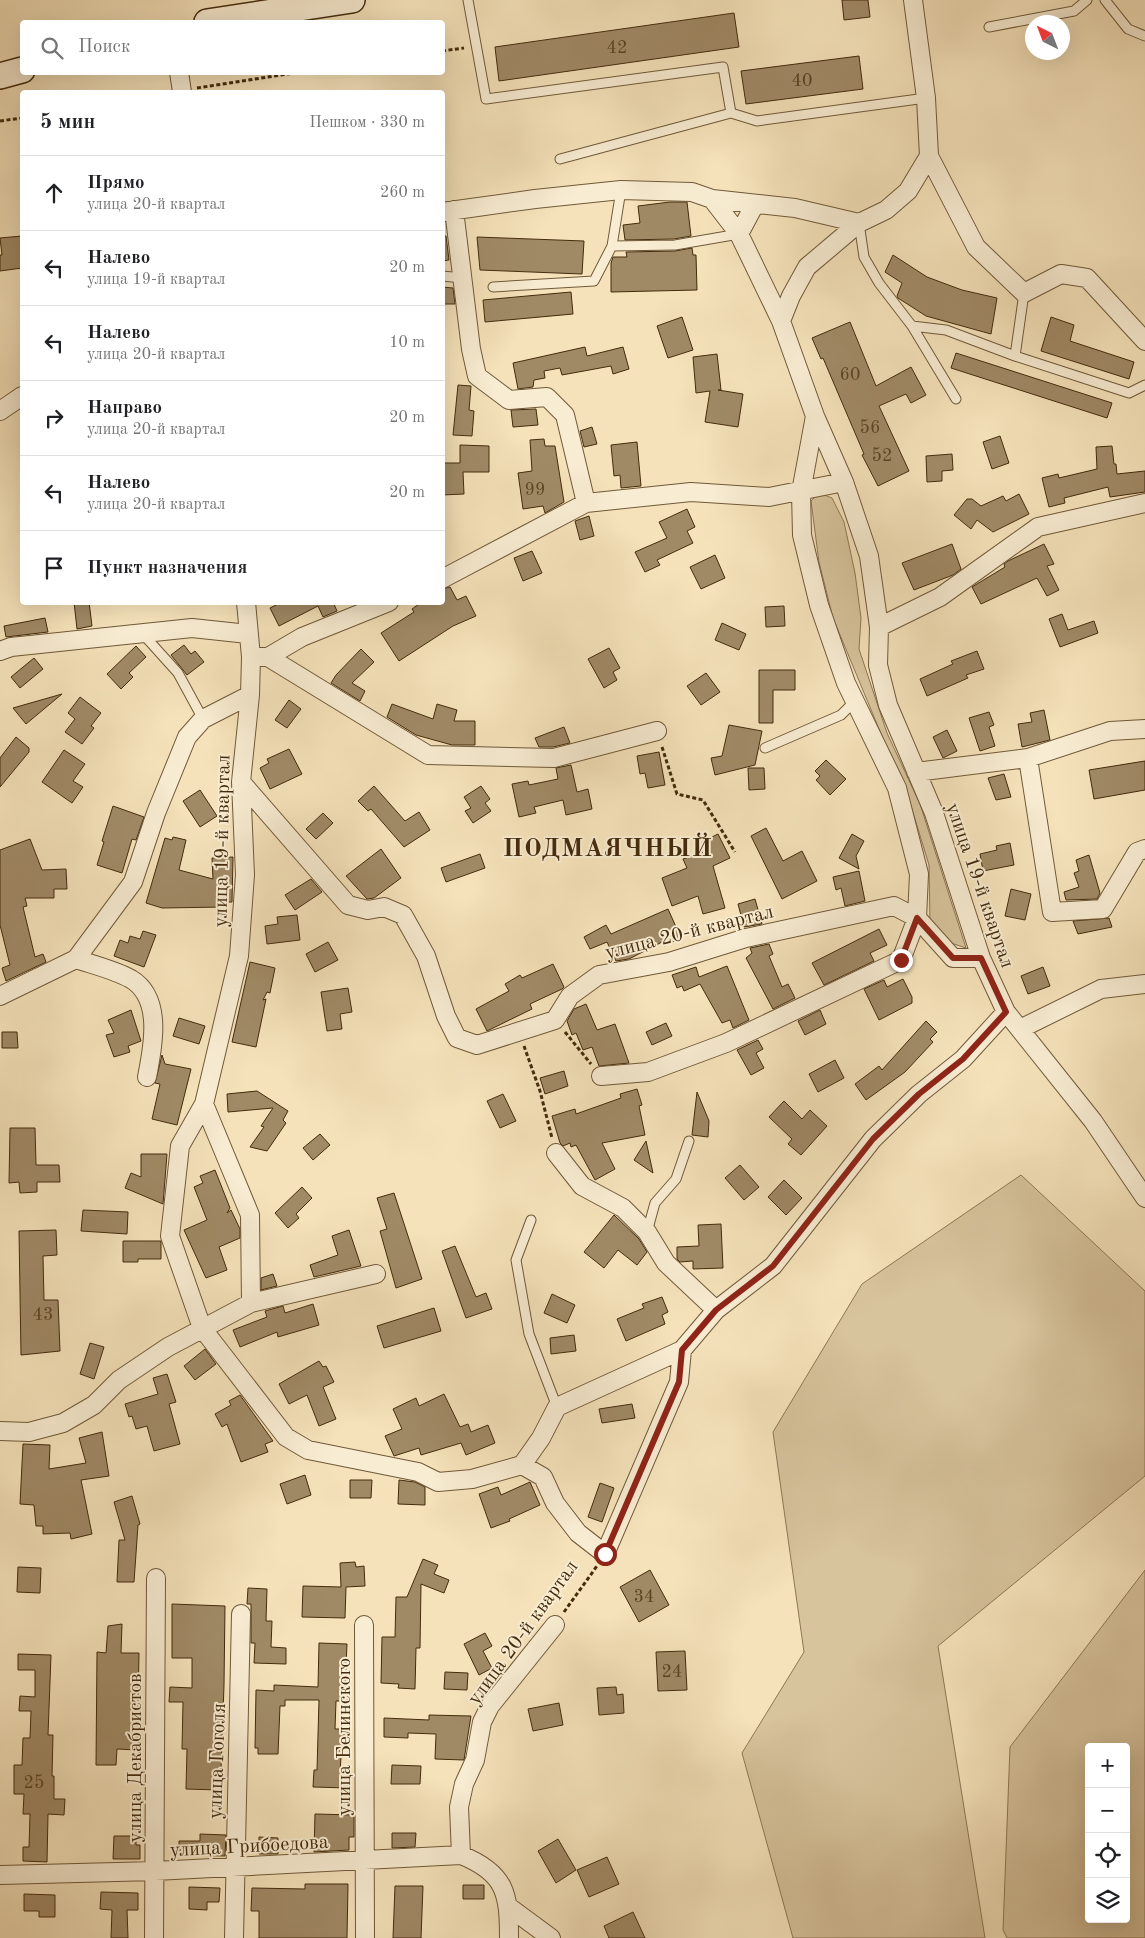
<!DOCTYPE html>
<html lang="ru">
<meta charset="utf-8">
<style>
:root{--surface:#fff;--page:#f2f2f2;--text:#202124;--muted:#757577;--line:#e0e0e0}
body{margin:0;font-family:"Old Standard TT",serif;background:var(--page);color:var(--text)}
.controls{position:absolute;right:15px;bottom:15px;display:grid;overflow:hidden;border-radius:5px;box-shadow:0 5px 20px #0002}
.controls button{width:45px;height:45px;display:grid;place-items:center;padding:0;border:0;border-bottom:1px solid var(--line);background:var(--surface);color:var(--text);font:25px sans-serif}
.compass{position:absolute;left:1025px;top:15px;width:45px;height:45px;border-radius:50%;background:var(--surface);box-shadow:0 5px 20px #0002;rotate:318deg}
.stop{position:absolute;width:15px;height:15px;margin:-11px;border:4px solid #8f2418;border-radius:50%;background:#fff}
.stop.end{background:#8f2418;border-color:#fff;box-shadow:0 1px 5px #0008}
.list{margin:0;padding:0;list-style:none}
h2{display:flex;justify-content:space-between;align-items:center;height:65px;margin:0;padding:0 20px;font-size:21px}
h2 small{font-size:16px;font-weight:400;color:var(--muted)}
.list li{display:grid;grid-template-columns:32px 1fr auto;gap:15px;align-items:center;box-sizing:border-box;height:75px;padding:0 20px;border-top:1px solid var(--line)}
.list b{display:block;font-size:19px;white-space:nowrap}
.list p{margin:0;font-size:16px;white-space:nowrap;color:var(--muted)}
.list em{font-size:16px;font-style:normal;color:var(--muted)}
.icon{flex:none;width:28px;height:28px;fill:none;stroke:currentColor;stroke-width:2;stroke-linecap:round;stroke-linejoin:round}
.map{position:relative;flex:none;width:1145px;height:1938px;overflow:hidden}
.search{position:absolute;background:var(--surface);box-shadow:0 5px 20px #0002;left:20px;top:20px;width:425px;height:55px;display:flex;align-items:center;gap:12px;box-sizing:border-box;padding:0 18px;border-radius:5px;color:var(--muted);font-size:19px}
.panel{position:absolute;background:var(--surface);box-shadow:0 5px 20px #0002;left:20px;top:90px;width:425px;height:515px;border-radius:5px}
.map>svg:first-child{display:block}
</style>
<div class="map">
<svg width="1145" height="1938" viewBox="0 0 1145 1938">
<rect width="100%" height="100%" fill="#f5e2ba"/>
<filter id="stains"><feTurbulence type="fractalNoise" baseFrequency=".004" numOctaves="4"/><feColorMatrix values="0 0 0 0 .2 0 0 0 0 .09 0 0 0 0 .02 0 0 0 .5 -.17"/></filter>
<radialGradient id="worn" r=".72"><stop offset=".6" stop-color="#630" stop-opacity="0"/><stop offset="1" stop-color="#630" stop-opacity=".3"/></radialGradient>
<path fill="#d7c39c" stroke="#8e7754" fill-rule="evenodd" d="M819 493 832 498 844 522 855 573 861 618 859 649 887 733 920 804 966 948 951 943 930 923 929 865 911 806 833 618 819 562 811 501Z
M1021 1175 1145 1291V1476L938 1646 985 1938H793L742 1753 804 1652 773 1432 862 1284Z
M1145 1570V1938H1007L1003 1930 1010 1747ZM1089 1747H1126V1919H1089Z"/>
<path fill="#a08a66" stroke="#442b0c" d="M842 0H868L870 17 844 20Z
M734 13 739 47 499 81 495 47Z
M859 56 863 89 746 104 741 71Z
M670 202H687L691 236 674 239 625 240 623 225 640 223 638 206Z
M22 236V268L0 271V255H2L0 238Z
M442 236H446L449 260 442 261Z
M477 237 584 241 582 274 480 270Z
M692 248 693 255H696L697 290 611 292V263L613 257H627L626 252 675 251Z
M893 255 927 277 962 290 997 298 991 334 926 316 898 298 897 296 902 283 885 272Z
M442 287 453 288 455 304H442Z
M571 292 573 314 485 322 483 300Z
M682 317 693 350 668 358 657 326Z
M1051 317 1074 325 1070 341 1134 362 1129 379 1041 351Z
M850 322 876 386 911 367 926 395 911 403 906 394 879 406 909 471 878 486 862 455 864 454 823 358 821 359 812 338Z
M585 347 587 356 623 347 629 369 613 374 611 366 562 375 560 368 544 371 545 378 534 380 533 387 518 389 513 363Z
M956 353 1112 403 1107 418 951 368Z
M717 354 721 390H718L743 394 738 427 705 422 710 391 696 393 693 357Z
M458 385 471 386 469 410 474 411 472 436 453 435Z
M536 409 538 425 513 427 511 410Z
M592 427 597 444 584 447 580 431Z
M1000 436 1009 463 992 469 983 442Z
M544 439 545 446H555L564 502 545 513 543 506 523 509 518 473 532 471 530 440Z
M637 442 641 486 621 488 620 475 614 476 611 445Z
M460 445 489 446V472H463L464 494 442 495 444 463H460Z
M1112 446 1114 464H1116L1117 474 1145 471V492L1110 497 1108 487 1064 498 1065 503 1049 507 1042 478 1058 474 1059 478 1097 469 1096 447Z
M952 454 953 470 942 471V481L927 482 926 456Z
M1019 494 1029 514 993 532 977 520 971 529 954 515 967 499H972L981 506 1003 496 1006 501Z
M687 509 695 527 687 531 693 543 657 560 660 565 645 572 635 552 667 538 659 522Z
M589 516 594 536 580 540 575 521Z
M952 544 961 569 953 575 914 590 902 563Z
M1044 544 1054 564 1047 566 1059 590 1047 596 1037 578 981 604 972 587 1005 567 1004 564 1008 561Z
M532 551 542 573 523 581 514 558Z
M715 555 725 578 701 589 690 567Z
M450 587 457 600 466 596 476 616 453 626 399 661 381 633 414 612 412 609 422 602H442V589Z
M74 602H89L92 626 77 629Z
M282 602H333L337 611 323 617 318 606 279 626 270 608Z
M784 606 785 626 766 627 765 607Z
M1062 614 1068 630 1094 621 1098 633 1060 647 1049 619Z
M45 618 48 632 6 637 4 626Z
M722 623 746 634 739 650 715 640Z
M184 645 191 654 195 651 204 662 187 675 171 655Z
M136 646 146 657 129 673 133 677 121 689 107 674Z
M609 648 620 668 613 672 617 680 604 688 588 659Z
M361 649 374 662 352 683 365 691 360 701 331 683 336 675Z
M977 651 984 669 966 675 968 678 927 696 920 679 953 664 951 661Z
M34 658 43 669 20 688 11 677Z
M759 670H795V690H773V723H759Z
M706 673 720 692 701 705 687 686Z
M62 694 26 724 13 708Z
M80 697 101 713 91 726 94 728 82 744 65 732 75 719 68 713Z
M289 700 301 709 287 728 275 720Z
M392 704 433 719 437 704 457 710 454 721H475V745H452L416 735 387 717Z
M1044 710 1050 740 1022 747 1018 724 1032 722 1030 713Z
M989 712 994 725 989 727 995 746 980 751 969 718Z
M729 725 762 731 755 765 715 775 711 758 722 756Z
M564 727 570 743 553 747H539L535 738Z
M947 730 957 751 943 758 933 737Z
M16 737 29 748V752L0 787V758Z
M289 749 302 774 270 789 260 768 269 763 267 759Z
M64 750 85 764 73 781 83 787 72 803 42 782Z
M659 752 665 785 648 788 645 773 640 774 637 756Z
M826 760 846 779 830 795 816 780 820 776 815 771Z
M1145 761V790L1094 799 1089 770Z
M571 765 577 792 588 789 592 809 566 815 563 800 534 807 536 813 519 817 512 784 528 781 529 785 558 779 556 768Z
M748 768H764L765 789 749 790Z
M1004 774 1011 797 996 800 988 778Z
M374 786 405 821 419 812 430 830 404 847 371 809 368 811 358 801Z
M481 786 490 799 485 803 491 811 473 823 465 811 471 808 464 797Z
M200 790 217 816 200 827 183 801Z
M113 806 144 817 136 840 132 839 122 873 97 865 104 842 102 841Z
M323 813 333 823 316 839 306 829Z
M766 828 783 861 802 851 817 881 782 899 751 836Z
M718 834 730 858 713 866 725 908 703 914 698 896 672 906 662 878 687 868 683 859 706 851 702 842Z
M852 834 864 841 856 856 859 869 839 858Z
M173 837 186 840 179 870 213 879 212 858 233 857 232 902H224V907L162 908 146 903 165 838 172 840Z
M30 839 42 870 66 869 67 889H54V898H25L27 906 23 907 35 957 43 954 46 962 6 981 2 968 10 965 0 925V850Z
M1010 843 1014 865 983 871 980 854 997 850 996 846Z
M381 849 401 878 374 898 367 899 346 876Z
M480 854 485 868 446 882 441 868Z
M1089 855 1100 893 1097 899 1066 900 1064 892 1079 887 1074 873 1079 871 1076 860Z
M859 871 865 901 845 906 841 888 836 890 833 877Z
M311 879 322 892 295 910 285 895Z
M1011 889 1031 894 1025 920 1005 916Z
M755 899 762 924 744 927 738 904Z
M668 909 681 938 664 946 662 942 629 959 616 961 607 942 590 949 584 937 606 925 611 934Z
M297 915 300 940 267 944 265 926 278 924 277 917Z
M1109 918 1112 927 1078 934 1073 921Z
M879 929 887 945 870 953 874 961 824 985 812 963Z
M143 931 156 935 144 967 114 956 120 940 128 943 130 936 140 939Z
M328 942 338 960 315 972 306 954Z
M769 944 773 954 769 956 782 987 788 984 795 998 773 1009 746 958 752 953 750 948Z
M250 962 275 968 270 993 267 992 263 1000 266 999 256 1047 232 1042Z
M553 964 564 987 562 989 530 1004 532 1009 487 1031 476 1009 509 991 505 984 520 975 522 978Z
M727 966 749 1020 733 1028 730 1020 722 1023 700 984 684 991 682 986 677 988 672 975 696 967 699 977Z
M1043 967 1050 986 1028 994 1021 976Z
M903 979 912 997V1003L879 1020 864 989 884 980 887 987Z
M348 988 352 1012 340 1014 342 1029 327 1031 321 992Z
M586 1004 597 1030 615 1024 629 1063 599 1066 592 1047 583 1050 576 1033 572 1035 567 1021 574 1009Z
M131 1010 141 1041 128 1046 130 1052 114 1057 106 1035 114 1033 108 1020Z
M820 1010 826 1024 805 1035 798 1021Z
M179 1018 205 1026 199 1044 173 1036Z
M926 1021 937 1032 930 1039 933 1042 905 1072 866 1100 855 1084 879 1066 882 1070Z
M666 1023 672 1036 652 1045 646 1032Z
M2 1032H17L18 1048H2Z
M758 1040 763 1049 756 1053 764 1068 751 1075 737 1050Z
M162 1055 165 1064 191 1069 177 1125 152 1119 160 1084 155 1083Z
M835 1060 844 1078 818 1092 809 1074Z
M564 1071 568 1086 545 1094 540 1078Z
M637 1089 642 1105 639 1106 645 1135 602 1143 615 1169 595 1180 576 1145 571 1147 570 1143 563 1146 560 1143 552 1116 575 1109 576 1114 621 1098 620 1094Z
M257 1091 288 1111 283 1120 286 1123 267 1151 250 1147 264 1127 261 1126 273 1108 228 1112 227 1094Z
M697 1092 709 1121 708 1137 692 1135Z
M503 1094 516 1121 500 1128 487 1101Z
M784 1101 802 1119 810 1110 827 1126 801 1155 788 1144 792 1139 769 1117Z
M10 1128H35L36 1165H59L60 1182H37V1192L20 1193 19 1182 9 1183Z
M320 1134 330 1145 313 1160 303 1148Z
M646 1141 653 1173 634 1160Z
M141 1154H167L163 1204 125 1188 131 1173 141 1177Z
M740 1165 759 1187 744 1200 725 1178Z
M215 1170 230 1208 227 1213 231 1210 240 1229V1238L219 1247 227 1270 206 1278 184 1230 207 1220 194 1187 203 1183 200 1176Z
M784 1180 802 1198 786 1215 768 1197Z
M302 1187 312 1198 296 1214 299 1218 288 1228 275 1213Z
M394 1193 422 1279 396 1288 380 1231 387 1229 377 1198Z
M83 1210 128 1212 127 1234 81 1231Z
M614 1215 639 1239 647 1252 637 1265 618 1250 604 1268 584 1252Z
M721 1224 723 1268 693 1269V1261L680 1262 677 1259V1247L699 1246 698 1225Z
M56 1230 57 1255 43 1256 44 1300H58L60 1351 21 1355 19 1231Z
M349 1230 361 1266 314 1277 310 1265 338 1255 332 1236Z
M123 1241H161V1259H138V1262H123Z
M455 1246 476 1297 486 1293 492 1309 466 1318 442 1251Z
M273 1274 277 1286 261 1290V1278Z
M552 1294 575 1305 567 1323 544 1313Z
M662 1297 668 1312 662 1315 665 1324 626 1341 617 1319 644 1308 642 1304Z
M313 1304 319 1325 278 1337 277 1332 240 1347 233 1330 267 1317 265 1311 283 1306 285 1313Z
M434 1308 441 1331 384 1348 377 1326Z
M574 1335 576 1351 551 1354 550 1338Z
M90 1343 104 1347 94 1379 80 1374Z
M205 1349 216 1364 195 1380 184 1366Z
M319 1361 323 1367 326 1366 334 1382 323 1387 336 1419 319 1426 307 1395 289 1404 279 1384Z
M167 1374 176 1402 169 1404 180 1444 154 1451 147 1426 136 1429 132 1416 129 1417 125 1404 158 1394 153 1378Z
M444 1394 460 1427 468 1424 471 1432 488 1425 495 1443 466 1455 461 1443 421 1455 419 1448 394 1456 385 1436 402 1429 393 1409 416 1398 419 1406Z
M240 1395 273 1441 265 1444 268 1452 241 1462 227 1424 222 1427 215 1414 231 1405 229 1401Z
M632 1404 635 1418 602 1423 599 1409Z
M102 1432 109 1476 81 1480 92 1534 71 1539 70 1533 43 1534V1526H36L34 1505 20 1504 23 1444 50 1445 49 1469 86 1463 79 1438Z
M305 1475 311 1495 287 1504 280 1484Z
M350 1480H372L371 1498H350Z
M399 1480 415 1482 425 1487V1505L398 1504Z
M530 1482 540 1505 509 1519 510 1521 491 1528 479 1494 498 1487 501 1495Z
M600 1483 614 1488 602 1522 588 1517Z
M132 1496 140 1524 138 1525 134 1582H117L119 1540H125L114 1502Z
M423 1559 438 1565 434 1574 449 1580 444 1593 421 1584 420 1648H416L415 1689 398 1688 399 1684 381 1683 382 1637H395L396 1597H407Z
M355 1562 356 1567 364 1566 365 1586 346 1587 345 1618 302 1617 303 1586 341 1587 340 1563Z
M18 1567 41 1568 40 1593 17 1592Z
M650 1570 669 1605 639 1622 620 1587Z
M248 1588 267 1589 266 1621H272L271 1647 286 1648V1664L254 1663 255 1643H251V1604H247Z
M172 1604 225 1606 224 1685 221 1770 219 1769 218 1790 186 1789 187 1749H182L183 1702H169L170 1687 192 1688V1658H172Z
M122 1624 121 1653H139L137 1750 117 1749 116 1765H96L97 1652 106 1653 108 1626Z
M485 1633 492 1646 483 1651 492 1668 479 1675 464 1644Z
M319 1643 347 1644 345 1687 349 1688 348 1701H336L335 1729H350V1744H342L340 1771H349V1788L313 1787 314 1770H317L319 1700H285V1706H280L278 1754H258V1748H255L256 1690 274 1691V1685L318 1687Z
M685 1651 687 1690 658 1691 656 1652Z
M18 1654 51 1655 48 1735H53L52 1776H54V1799H65L64 1815 48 1814 47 1862 23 1861V1847H29L30 1814H23L24 1794H14V1765H22L23 1738H30L31 1711H19L20 1696 35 1697V1670H18Z
M445 1672 468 1673 467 1690 444 1689Z
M616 1687 617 1695 623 1694 624 1713 599 1715 597 1688Z
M559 1703 563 1725 533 1731 528 1709Z
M429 1715 471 1716 464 1760 435 1759 436 1734 408 1733V1738L384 1737V1718L429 1720Z
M392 1765 421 1766 420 1784H391Z
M315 1814 354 1815V1837H349V1850L314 1852Z
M392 1833H416L415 1847 392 1848Z
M200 1834 226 1835 225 1856 179 1855V1841H200Z
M114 1836H136V1845H140V1859H113Z
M259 1837 278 1838V1854H259Z
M558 1839 576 1870 556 1883 538 1851Z
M607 1857 619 1884 589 1897 577 1870Z
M305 1884H348L347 1938H259V1911H251L252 1888 305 1889Z
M463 1885H484V1899H463Z
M395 1886H423L421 1938H393Z
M189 1887 220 1888 219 1902H207V1910L189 1909Z
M101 1892 138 1893V1910H127L128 1938H111L112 1910 100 1909Z
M24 1894 55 1895V1917H39V1911H24Z
M633 1912 645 1938H609L604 1926Z"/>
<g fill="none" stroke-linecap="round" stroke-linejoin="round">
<g stroke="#705938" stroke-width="11">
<path id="lane" d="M468 0 486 99 723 67 731 113
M1105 0 1128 29 1145 36
M989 27 1074 11 1087 0
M560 159 731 113 757 121 926 98
M859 223 864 257 879 283 912 326 946 330 1015 356
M612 246 621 190
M442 276 463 278
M493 287 594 281 612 246 675 245 739 234
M1024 293 1015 356 1129 393 1145 385
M912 326 956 399
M142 633 178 673 203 719
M765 748 841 715 854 702
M531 1220 516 1260 529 1334 557 1407
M647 1232 655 1203 676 1179 689 1141"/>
</g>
<g stroke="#705938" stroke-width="20">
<path id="street" d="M179 72 182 92
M929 156 976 247 1024 293 1061 274 1087 278 1145 341
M712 199 795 208 859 223
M454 210 471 349 477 376 509 400 547 397 565 415 586 503
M442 212 535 199 621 190 692 192 712 199 739 234 781 321 815 416 844 482 869 556 879 627 878 665 888 705 934 813 981 958 1006 1012 1093 1121 1145 1198
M739 234 755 204
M781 321 791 296 807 267 859 223 886 210 908 191 929 156 926 98 913 0
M0 411 22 396
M442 579 586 503 691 492 769 497 844 482
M246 602 251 657 250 695 241 782 245 875 239 956 204 1104 180 1146 170 1236 202 1328 286 1437 308 1450 418 1472 438 1482 472 1479 522 1465 541 1438 557 1407 682 1350 716 1310 773 1266 873 1139 919 1094 963 1059 1006 1012
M879 627 940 597 1038 527 1145 503
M0 651 11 647 192 628 248 634
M251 657H268L428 755 554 758 657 731
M268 657 302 637 389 602
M1028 758 1052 912 1103 909 1137 852 1145 849
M916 772 1028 758 1110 731 1145 729
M241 782 348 905 368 910 384 907 403 915 426 956 446 1016 457 1038 477 1045 555 1020 570 996 599 975 669 962 746 938 894 906 917 918 953 958H981
M76 959 133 882 156 813 187 737 203 719 250 695
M0 996 76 959C94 965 115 970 131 979 163 998 153 1047 147 1077
M1020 1029 1101 989 1145 984
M601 1076 648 1072 726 1043 901 960 917 918 919 874 897 788 846 683 819 605 802 535 801 492 815 416
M204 1104 250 1215 251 1303
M556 1153 582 1186 623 1208 647 1232 666 1263 716 1310
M0 1431 29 1432 63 1423 94 1405 119 1380 168 1347 251 1303 376 1274
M522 1465 543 1477 555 1503 578 1533 605 1554 679 1382 682 1350
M364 1625 365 1938
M461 1855 459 1807 464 1784 475 1760 482 1722 490 1706 555 1625
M0 1875 155 1871 461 1855C506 1873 509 1894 509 1938
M509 1907 551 1938
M154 1938 156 1578
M234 1938 241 1614"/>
</g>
<g stroke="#442b0c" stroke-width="28">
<path id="secondary" d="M207 22 352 0
M0 76 22 70"/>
</g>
<path stroke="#442b0c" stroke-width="3" stroke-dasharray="4 2.5" stroke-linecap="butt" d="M442 51 464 48
M197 88 300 72
M0 121 22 118
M662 747 677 794 703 800 735 852
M565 1032 591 1064
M524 1046 540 1091 552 1138
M564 1612 597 1566"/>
<use href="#lane" stroke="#f8ecd2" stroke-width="9"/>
<use href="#street" stroke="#f8ecd2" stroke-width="18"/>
<use href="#secondary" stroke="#f8ecd2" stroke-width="25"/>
</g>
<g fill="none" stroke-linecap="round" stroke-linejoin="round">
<path stroke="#8f2418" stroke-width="6" d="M605 1554 679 1382 682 1350 716 1310 773 1266 873 1139 919 1094 963 1059 1006 1012 981 958H953L917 918 901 960"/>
</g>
<g text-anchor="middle" stroke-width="4" stroke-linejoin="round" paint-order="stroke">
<g font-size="18" fill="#5b4322">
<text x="617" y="53">42</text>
<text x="802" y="86">40</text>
<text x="850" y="380">60</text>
<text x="870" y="433">56</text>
<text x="882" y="461">52</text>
<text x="535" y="495">99</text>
<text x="43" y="1320">43</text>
<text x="644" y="1602">34</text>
<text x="672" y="1677">24</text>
<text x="34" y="1788">25</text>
</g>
<g font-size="20" fill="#442b0c" stroke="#f8ecd2">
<text transform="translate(221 841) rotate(-89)" y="7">улица 19-й квартал</text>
<text transform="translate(981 885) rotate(71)" y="7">улица 19-й квартал</text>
<text transform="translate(689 931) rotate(-14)" y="7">улица 20-й квартал</text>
<text transform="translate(522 1632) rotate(-54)" y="7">улица 20-й квартал</text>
<text transform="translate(343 1737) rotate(-90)" y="7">улица Белинского</text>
<text transform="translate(134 1758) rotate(-90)" y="7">улица Декабристов</text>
<text transform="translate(216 1761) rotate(-88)" y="7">улица Гоголя</text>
<text transform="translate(249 1845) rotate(-3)" y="7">улица Грибоедова</text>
</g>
<g font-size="25" font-weight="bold" letter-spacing="1" fill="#442b0c" stroke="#f8ecd2">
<text x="608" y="856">ПОДМАЯЧНЫЙ</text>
</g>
</g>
<rect width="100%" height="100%" filter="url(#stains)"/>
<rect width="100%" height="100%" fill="url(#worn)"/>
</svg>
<div class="controls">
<button>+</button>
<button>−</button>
<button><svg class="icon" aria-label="locate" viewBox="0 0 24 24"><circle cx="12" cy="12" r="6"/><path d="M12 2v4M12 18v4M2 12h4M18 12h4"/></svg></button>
<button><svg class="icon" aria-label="layers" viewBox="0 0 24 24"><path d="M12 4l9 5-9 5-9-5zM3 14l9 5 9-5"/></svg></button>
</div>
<svg class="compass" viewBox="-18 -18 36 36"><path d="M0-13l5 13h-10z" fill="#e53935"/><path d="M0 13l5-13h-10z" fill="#757577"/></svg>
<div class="stop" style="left:605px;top:1554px"></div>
<div class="stop end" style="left:901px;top:960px"></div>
<div class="search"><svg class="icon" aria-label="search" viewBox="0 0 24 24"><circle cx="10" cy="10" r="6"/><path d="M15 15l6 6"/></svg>Поиск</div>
<section class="panel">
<h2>5 мин<small>Пешком · 330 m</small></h2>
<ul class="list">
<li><svg class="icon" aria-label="ahead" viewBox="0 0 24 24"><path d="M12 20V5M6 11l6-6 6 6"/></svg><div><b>Прямо</b><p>улица 20-й квартал</p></div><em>260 m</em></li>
<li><svg class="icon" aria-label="left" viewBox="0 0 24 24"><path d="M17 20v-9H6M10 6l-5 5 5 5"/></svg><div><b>Налево</b><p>улица 19-й квартал</p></div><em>20 m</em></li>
<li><svg class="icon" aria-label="left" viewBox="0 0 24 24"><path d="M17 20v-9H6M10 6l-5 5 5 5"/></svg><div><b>Налево</b><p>улица 20-й квартал</p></div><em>10 m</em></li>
<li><svg class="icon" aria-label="right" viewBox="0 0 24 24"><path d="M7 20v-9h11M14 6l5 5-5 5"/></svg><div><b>Направо</b><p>улица 20-й квартал</p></div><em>20 m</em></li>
<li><svg class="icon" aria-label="left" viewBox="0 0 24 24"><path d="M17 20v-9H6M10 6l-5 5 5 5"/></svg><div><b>Налево</b><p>улица 20-й квартал</p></div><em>20 m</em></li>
<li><svg class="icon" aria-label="arrive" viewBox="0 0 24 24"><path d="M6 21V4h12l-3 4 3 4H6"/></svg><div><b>Пункт назначения</b></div></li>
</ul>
</section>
</div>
